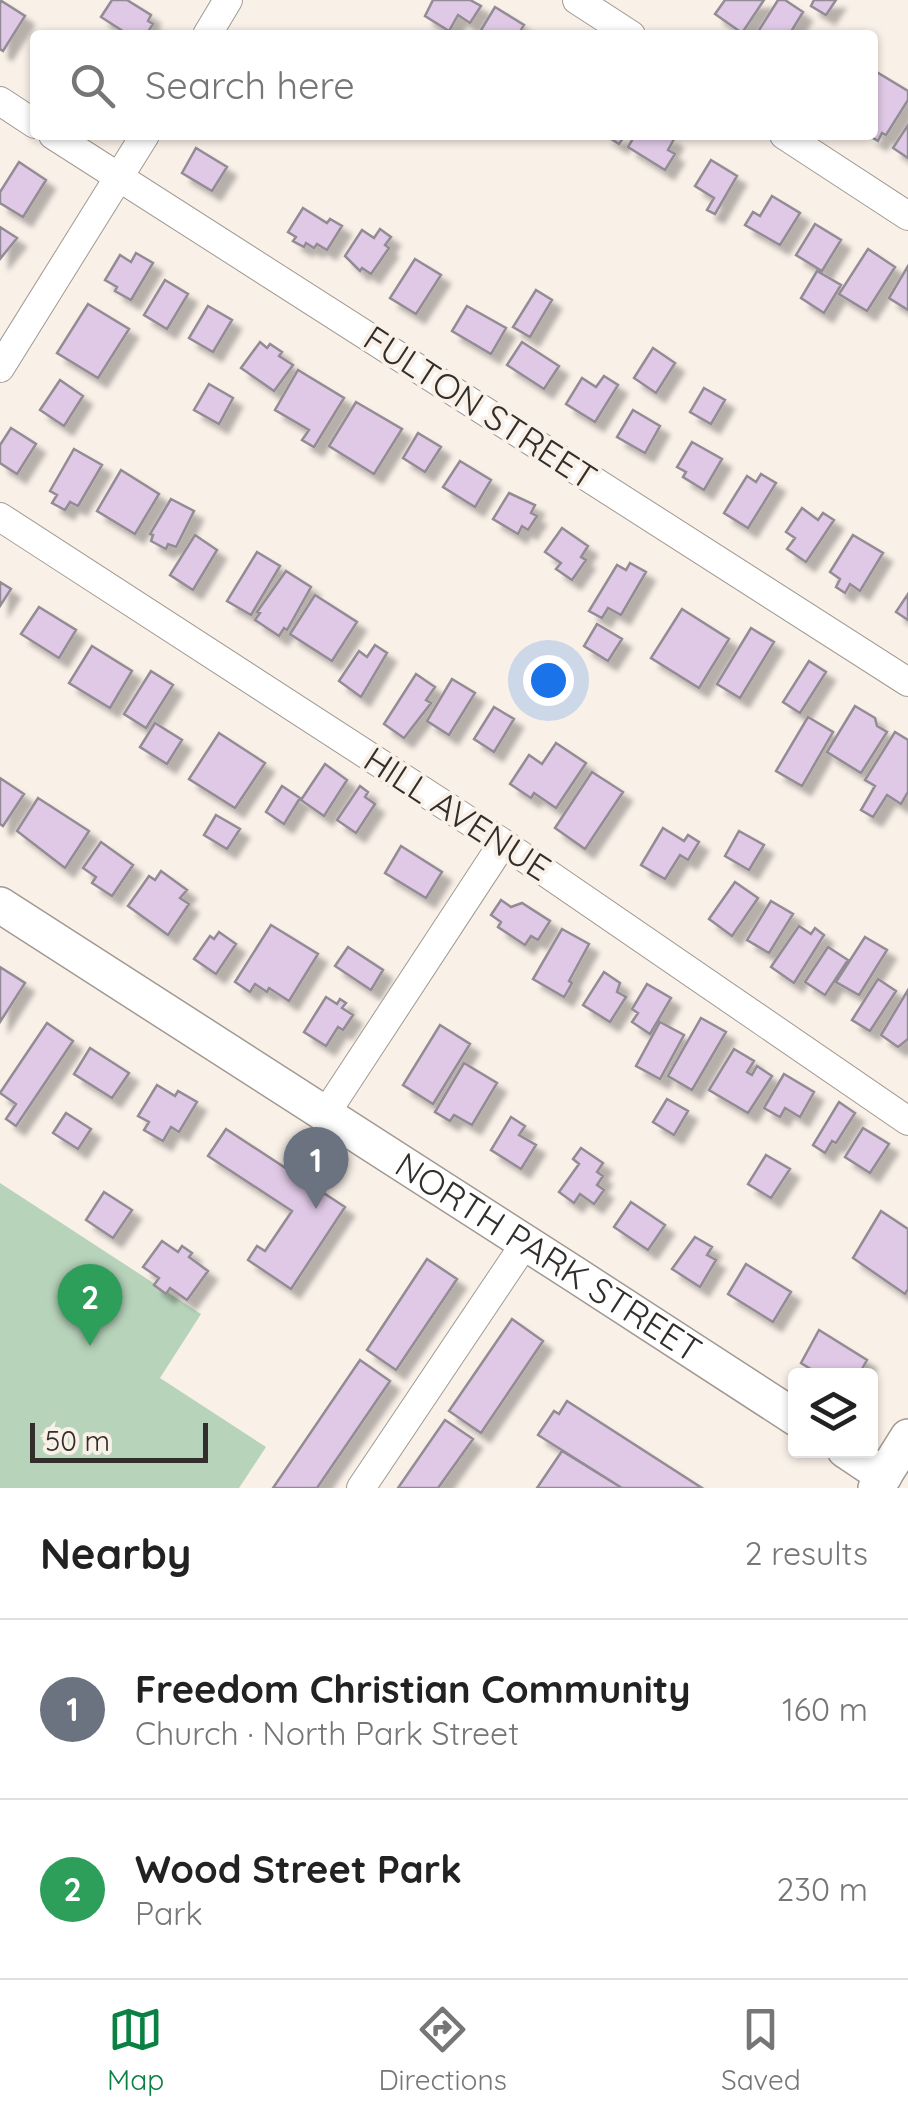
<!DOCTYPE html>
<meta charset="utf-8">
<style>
:root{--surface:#fff;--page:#f6f6f6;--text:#222;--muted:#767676;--line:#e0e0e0;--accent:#0b8043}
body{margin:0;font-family:Quicksand,sans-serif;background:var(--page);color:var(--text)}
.controls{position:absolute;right:30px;bottom:30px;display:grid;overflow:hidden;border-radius:10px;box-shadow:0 2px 8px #0004}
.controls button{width:90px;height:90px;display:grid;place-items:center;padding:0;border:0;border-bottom:2px solid var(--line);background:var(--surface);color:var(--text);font:50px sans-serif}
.scale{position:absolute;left:30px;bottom:25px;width:178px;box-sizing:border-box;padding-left:10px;border:5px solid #312e2b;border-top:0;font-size:28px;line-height:35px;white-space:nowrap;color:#312e2b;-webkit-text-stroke:8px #f9f0e8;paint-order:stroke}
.you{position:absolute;left:548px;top:680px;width:35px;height:35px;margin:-25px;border:8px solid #fff;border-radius:50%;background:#1a73e8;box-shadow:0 0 0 15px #1a73e833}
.badge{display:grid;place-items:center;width:65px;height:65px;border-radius:50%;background:var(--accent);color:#fff;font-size:32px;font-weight:700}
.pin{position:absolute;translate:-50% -82px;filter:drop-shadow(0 2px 5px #0008)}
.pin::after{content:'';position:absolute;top:52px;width:35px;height:30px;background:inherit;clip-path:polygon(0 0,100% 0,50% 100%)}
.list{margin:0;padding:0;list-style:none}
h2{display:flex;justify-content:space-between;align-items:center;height:130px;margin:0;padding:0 40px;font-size:42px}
h2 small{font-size:32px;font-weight:400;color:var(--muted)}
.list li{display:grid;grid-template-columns:65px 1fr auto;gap:30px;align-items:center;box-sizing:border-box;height:180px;padding:0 40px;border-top:2px solid var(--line)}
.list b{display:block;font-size:38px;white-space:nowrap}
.list p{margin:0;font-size:32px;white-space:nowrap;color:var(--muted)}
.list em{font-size:32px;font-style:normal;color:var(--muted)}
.icon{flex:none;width:55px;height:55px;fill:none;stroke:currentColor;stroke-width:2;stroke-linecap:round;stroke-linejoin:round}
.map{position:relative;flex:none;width:908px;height:1488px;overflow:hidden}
.search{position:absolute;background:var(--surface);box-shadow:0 2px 8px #0004;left:30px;right:30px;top:30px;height:110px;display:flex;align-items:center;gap:25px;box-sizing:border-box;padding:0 35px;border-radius:10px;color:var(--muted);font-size:38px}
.sheet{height:490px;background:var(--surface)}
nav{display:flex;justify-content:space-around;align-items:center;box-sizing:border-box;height:140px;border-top:2px solid var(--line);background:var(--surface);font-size:28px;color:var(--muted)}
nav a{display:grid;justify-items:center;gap:5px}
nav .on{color:var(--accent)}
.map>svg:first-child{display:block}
</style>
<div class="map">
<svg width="908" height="1488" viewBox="0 0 908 1488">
<defs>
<filter id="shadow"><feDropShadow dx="9" dy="9" stdDeviation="2.5" flood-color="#0004"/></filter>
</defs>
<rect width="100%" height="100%" fill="#f9f0e8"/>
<path fill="#b7d3ba" d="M0 1183 201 1314 160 1378 266 1447 239 1488H0Z"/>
<path fill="#e0c9e6" stroke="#938c95" stroke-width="2.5" filter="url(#shadow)" d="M0 0 25 16 3 51 0 49Z
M112 0H127L151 15 148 21 153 24 146 35H129L101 17Z
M433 0H470L481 6 470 23 458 15 449 31 425 16Z
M725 0H764L742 33 715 14Z
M778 0H785L803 12 789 35H756Z
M814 0H836L826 15 811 6Z
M495 7 524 25 518 35H478Z
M875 71 908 91V100L886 135 882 133 878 141 868 135H873Z
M908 125V158L893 148Z
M605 135H625L619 144Z
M635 135H668L674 139 668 150 675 154 665 170 628 147Z
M196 148 227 167 212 191 182 173Z
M711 160 737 176 715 214 707 210 714 198 695 186Z
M19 162 46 180 23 217 0 203V192Z
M772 196 800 213 780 245 745 225 753 212 760 216Z
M303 208 327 223 330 219 342 226 327 250 317 244 314 248 306 243 304 247 293 241 296 237 288 232Z
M815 224 841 240 822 271 796 255Z
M0 227 17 238 0 259Z
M380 229 391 237 385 245 389 248 371 274 362 268 360 271 345 256 362 230 374 238Z
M868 249 895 267 867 311 839 294Z
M136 253 153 263 131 300 115 291 117 287 105 280 120 255 131 262Z
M415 259 441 275 416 314 390 298Z
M908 266V310L889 298Z
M817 271 841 285 824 313 801 298Z
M165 280 188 294 167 329 144 315Z
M536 290 552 300 530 337 513 327Z
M88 304 129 329 98 378 57 353Z
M208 306 232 320 213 352 189 338Z
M467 306 506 328 491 354 452 331Z
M260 342 267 348 270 344 282 352 279 356 293 365 274 391 241 368Z
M522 342 559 366 544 389 507 365Z
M653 348 675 363 656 393 634 378Z
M298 370 344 398 314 447 302 440 309 430 275 410Z
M604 376 618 385 595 422 566 404 582 378 596 387Z
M60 380 83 396 64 426 40 410Z
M209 384 233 398 219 424 194 410Z
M704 388 725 400 711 424 690 412Z
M356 402 402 429 374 474 329 446Z
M633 410 660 426 645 453 617 437Z
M11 428 36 444 17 474 0 463V445Z
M418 433 441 447 425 472 403 458Z
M692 442 722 459 704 490 683 477 686 472 677 467Z
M74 449 102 465 78 506 70 502 65 510 52 503 57 495 50 491Z
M460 461 491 480 475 507 443 487Z
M121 470 159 494 135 534 97 511Z
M761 474 776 483 748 528 724 513 747 476 756 482Z
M509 493 535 505 531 513 537 516 528 530 522 526 518 534 493 519Z
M171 499 194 511 176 547 168 544 166 549 151 541 153 535 150 534Z
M802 508 818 520 823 513 834 520 806 562 787 549 795 538 786 532Z
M562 528 588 546 581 557 586 560 572 580 556 569 561 563 545 552Z
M195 535 217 550 193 590 170 575Z
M853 535 883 553 860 591 850 584 845 593 836 587 840 579 830 572Z
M257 552 280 566 251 615 227 601Z
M630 563 646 572 621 615 608 608 602 618 589 611 617 565 626 570Z
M286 571 311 587 287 630 284 628 279 636 255 620 260 613 257 612Z
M0 582 11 589 0 606Z
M908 594V620L896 612Z
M315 595 357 622 332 661 290 634Z
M39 607 76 630 59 658 21 634Z
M682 609 729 639 699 688 651 658Z
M597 624 622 639 608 661 584 646Z
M751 628 774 642 740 698 717 684Z
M375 645 387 653 361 697 339 681 359 651 367 657Z
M92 646 132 671 110 708 69 683Z
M809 661 826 672 800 713 783 702Z
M151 671 173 685 146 728 124 714Z
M416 674 435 687 426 700 431 703 404 738 384 724Z
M452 679 475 693 449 735 427 721Z
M855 706 875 718 877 726 887 732 861 773 827 752Z
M494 707 514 719 494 752 474 739Z
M808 717 833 732 802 786 776 771Z
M155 723 182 740 167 764 140 747Z
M895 732 908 740V792L901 804 887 795 873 817 861 810 875 786 865 780Z
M219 733 265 763 235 808 189 779Z
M556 743 586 763 556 808 534 793 531 798 510 784 529 755 542 764Z
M325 764 347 780 324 816 301 800Z
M592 772 623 792 585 849 555 828Z
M0 778 24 794 3 826 0 824Z
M282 786 300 798 284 824 266 812Z
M360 786 368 792 365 797 375 804 356 833 337 820Z
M38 798 89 831 65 868 17 831Z
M216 815 240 829 227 849 204 835Z
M663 828 684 841 688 835 699 842 688 860 680 855 665 879 641 865Z
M739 831 764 845 749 870 725 856Z
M101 842 133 865 112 896 92 883 96 877 83 868Z
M401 846 442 872 426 898 385 873Z
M161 871 187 890 180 898 189 904 168 935 128 906 149 876 155 880Z
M735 882 758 898 732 936 709 919Z
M501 900 511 907 522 903 550 921 538 940 531 936 525 945 498 927 501 922 491 915Z
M771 901 793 914 769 953 747 940Z
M271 925 318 954 289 1001 269 988 267 992 255 984 250 992 235 982Z
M799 926 811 934 815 928 824 935 794 983 771 967Z
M562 929 589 944 569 981 572 983 564 997 533 979Z
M219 932 236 944 216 974 194 959 210 936 214 939Z
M865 937 887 950 859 995 836 982Z
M348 947 383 970 371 990 335 966Z
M828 947 848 960 825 995 805 982Z
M0 967 25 983 0 1022Z
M604 972 620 983 617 992 626 997 610 1022 583 1005Z
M878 979 896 991 870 1031 852 1020Z
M647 984 671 998 650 1034 632 1022 638 1013 632 1009Z
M908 990V1039L898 1047 881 1035Z
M326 997 337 1004 340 999 346 1003 342 1008 353 1015 343 1030 338 1027 326 1046 304 1032Z
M701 1018 726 1032 692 1090 668 1076Z
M660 1022 684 1035 660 1079 636 1066Z
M47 1023 73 1041 16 1126 6 1119 16 1104 0 1093Z
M440 1025 470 1044 433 1104 403 1085Z
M90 1048 129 1073 112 1098 74 1074Z
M734 1049 754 1061 747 1072 752 1075 757 1066 772 1076 748 1113 709 1090Z
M464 1063 497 1083 472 1125 454 1115 450 1121 435 1112Z
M784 1074 814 1092 800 1117 785 1108 780 1117 764 1108Z
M157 1085 175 1096 178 1091 197 1102 179 1132 171 1127 163 1141 144 1130 149 1122 138 1116Z
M667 1099 688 1111 674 1135 653 1122Z
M839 1102 855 1113 836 1143 832 1141 825 1153 813 1145Z
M66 1113 91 1129 78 1149 53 1133Z
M511 1117 525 1126 519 1135 536 1145 521 1169 491 1150Z
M863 1128 889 1144 870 1173 845 1157Z
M226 1129 345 1207 291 1289 248 1260 257 1246 265 1251 292 1211 208 1156Z
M581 1148 603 1163 597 1172 603 1176 597 1185 604 1190 594 1204 580 1194 574 1203 559 1192 579 1164 573 1159Z
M766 1155 790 1169 771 1198 748 1184Z
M104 1192 132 1210 113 1238 86 1220Z
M631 1202 665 1225 648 1250 614 1227Z
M881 1211 908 1229V1289L905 1294 853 1258Z
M695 1237 712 1247 707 1255 716 1260 700 1287 672 1269Z
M162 1241 178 1252 182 1246 192 1253 189 1257 208 1271 187 1300 170 1288 166 1294 154 1285 159 1278 143 1267Z
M427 1259 457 1279 396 1370 367 1350Z
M746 1264 791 1292 773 1322 728 1294Z
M512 1319 543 1341 481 1433 449 1411Z
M819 1330 867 1360 858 1376H822L801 1363Z
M360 1360 390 1381 317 1488H273Z
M567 1401 702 1488H622L538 1435 554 1411 559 1414Z
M445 1420 473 1439 438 1488H398Z
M562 1451 622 1488H537Z"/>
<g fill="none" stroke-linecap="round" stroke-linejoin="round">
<g stroke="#a19992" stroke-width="30">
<path id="minor" d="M577 0 631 35
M207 35 228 0
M0 101 35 124
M53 135 908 682
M784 135 908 216
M0 368 145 135
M0 517 503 843 908 1121
M324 1116 503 843
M361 1488 526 1242"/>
</g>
<g stroke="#a19992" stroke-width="38">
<g id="major">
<path id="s1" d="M0 905C265 1077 532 1245 796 1418"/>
<path d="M845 1450 884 1476"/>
<path d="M876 1488 908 1437"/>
</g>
</g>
<use href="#minor" stroke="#fff" stroke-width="28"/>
<use href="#major" stroke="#fff" stroke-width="35"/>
</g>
<g text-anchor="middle" stroke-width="8" stroke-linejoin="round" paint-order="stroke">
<g font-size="35" fill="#312e2b" stroke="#f9f0e8">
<text transform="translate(480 408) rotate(33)" y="12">FULTON STREET</text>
<text transform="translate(457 814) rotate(33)" y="12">HILL AVENUE</text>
<text dy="12" stroke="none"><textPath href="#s1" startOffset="652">NORTH PARK STREET</textPath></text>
</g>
</g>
</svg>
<div class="controls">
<button><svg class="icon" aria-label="layers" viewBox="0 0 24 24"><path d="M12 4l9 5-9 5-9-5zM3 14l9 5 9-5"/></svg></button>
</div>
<div class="scale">50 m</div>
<div class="you"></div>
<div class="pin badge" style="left:316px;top:1209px;background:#6b7280">1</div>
<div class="pin badge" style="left:90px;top:1346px;background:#2e9e5b">2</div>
<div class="search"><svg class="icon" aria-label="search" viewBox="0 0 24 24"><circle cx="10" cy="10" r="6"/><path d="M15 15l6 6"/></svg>Search here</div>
</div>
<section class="sheet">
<h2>Nearby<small>2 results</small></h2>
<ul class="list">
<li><span class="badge" style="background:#6b7280">1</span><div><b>Freedom Christian Community</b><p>Church · North Park Street</p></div><em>160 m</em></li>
<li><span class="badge" style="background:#2e9e5b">2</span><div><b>Wood Street Park</b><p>Park</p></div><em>230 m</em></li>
</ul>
</section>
<nav>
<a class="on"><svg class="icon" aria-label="map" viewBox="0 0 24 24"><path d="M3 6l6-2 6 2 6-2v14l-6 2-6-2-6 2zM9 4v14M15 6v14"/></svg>Map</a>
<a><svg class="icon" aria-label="directions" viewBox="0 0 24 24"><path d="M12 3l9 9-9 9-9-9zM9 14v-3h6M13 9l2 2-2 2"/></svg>Directions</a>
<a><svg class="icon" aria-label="saved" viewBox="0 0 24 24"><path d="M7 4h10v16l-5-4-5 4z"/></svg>Saved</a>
</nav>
